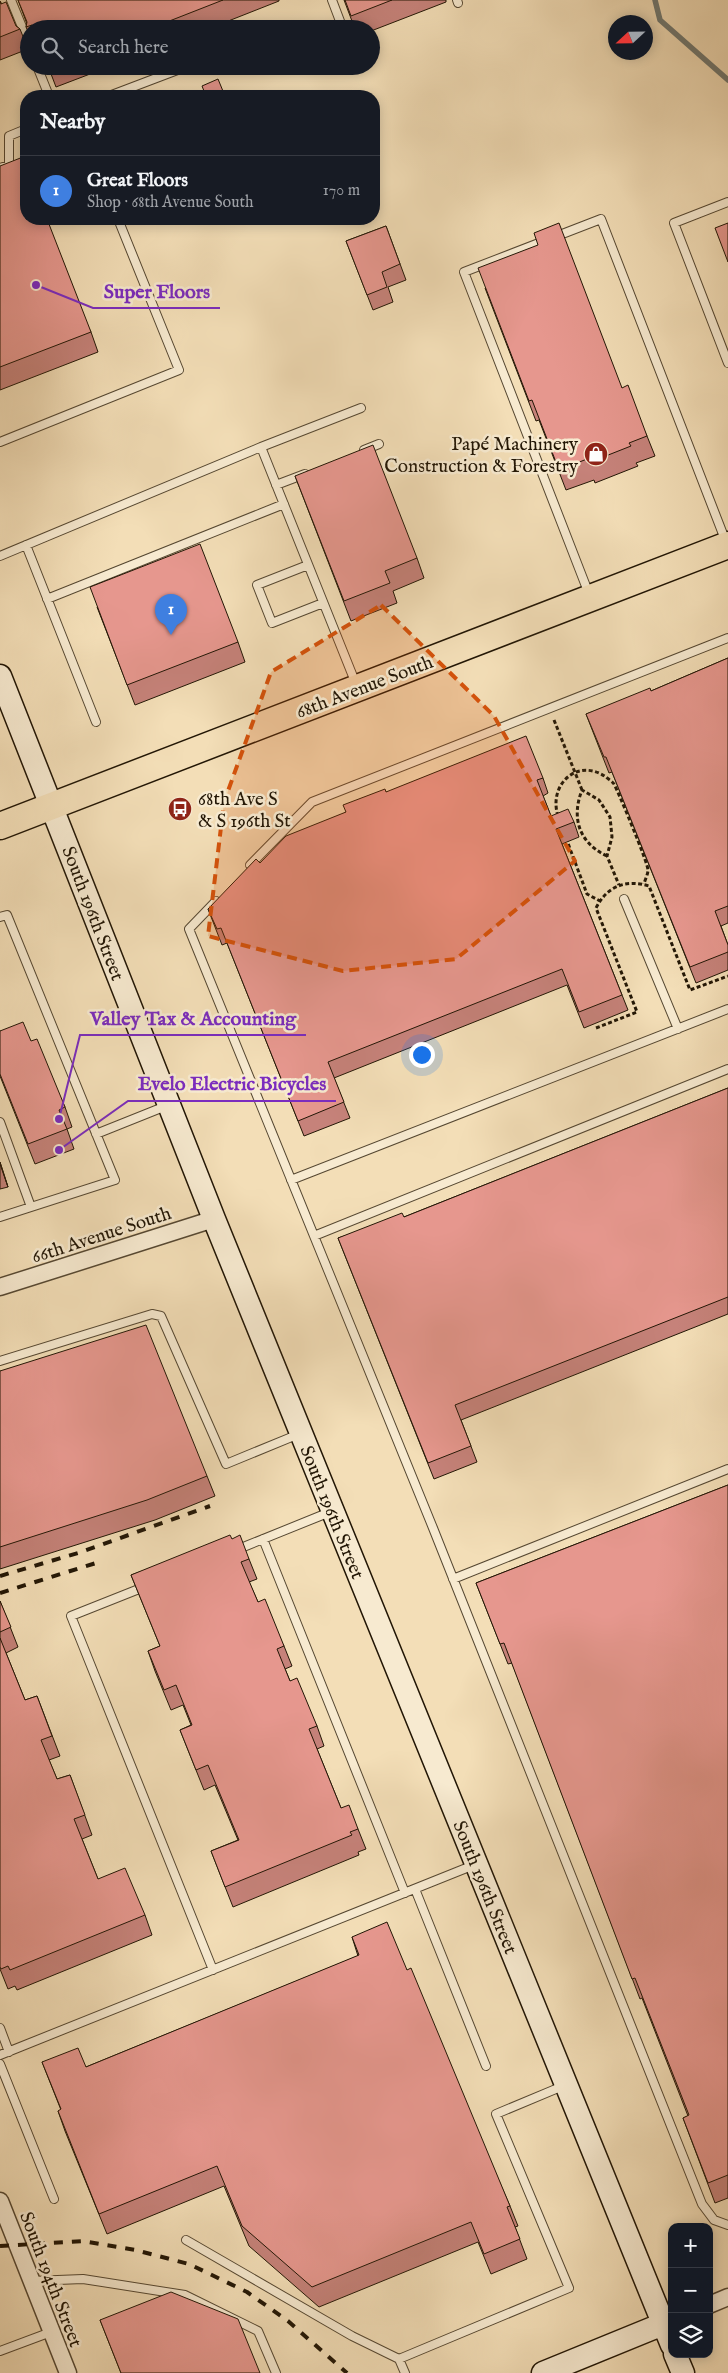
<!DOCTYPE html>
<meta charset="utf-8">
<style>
:root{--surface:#171b24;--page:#20242c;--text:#f1f3f6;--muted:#9ea1a6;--line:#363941;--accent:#c59692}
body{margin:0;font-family:"IM FELL English",serif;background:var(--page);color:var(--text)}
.controls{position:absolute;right:15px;bottom:15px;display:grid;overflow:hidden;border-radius:10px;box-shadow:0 2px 12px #0003}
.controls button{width:45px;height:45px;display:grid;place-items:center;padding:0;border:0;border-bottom:1px solid var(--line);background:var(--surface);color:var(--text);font:25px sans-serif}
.compass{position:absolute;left:608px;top:15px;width:45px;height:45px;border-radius:50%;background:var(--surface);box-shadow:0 2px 12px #0003;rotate:248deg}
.you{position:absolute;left:421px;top:1054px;width:18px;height:18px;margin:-12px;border:4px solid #fff;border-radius:50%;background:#1a73e8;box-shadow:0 0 0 8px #1a73e833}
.badge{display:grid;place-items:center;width:32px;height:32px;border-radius:50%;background:var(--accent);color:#fff;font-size:16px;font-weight:700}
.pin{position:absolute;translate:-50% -41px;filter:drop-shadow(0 1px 2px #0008)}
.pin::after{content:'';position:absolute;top:26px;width:18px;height:15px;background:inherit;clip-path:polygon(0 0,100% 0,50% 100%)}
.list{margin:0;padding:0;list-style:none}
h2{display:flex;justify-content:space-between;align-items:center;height:65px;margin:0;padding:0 20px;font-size:21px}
h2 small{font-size:16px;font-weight:400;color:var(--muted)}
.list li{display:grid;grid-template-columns:32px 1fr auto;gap:15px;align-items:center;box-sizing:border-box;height:70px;padding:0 20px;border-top:1px solid var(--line)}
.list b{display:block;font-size:19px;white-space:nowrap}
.list p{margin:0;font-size:16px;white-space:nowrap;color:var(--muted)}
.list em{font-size:16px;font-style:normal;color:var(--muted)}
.icon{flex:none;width:28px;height:28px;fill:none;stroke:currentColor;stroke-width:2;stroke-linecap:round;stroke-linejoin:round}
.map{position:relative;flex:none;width:728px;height:2373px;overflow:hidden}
.search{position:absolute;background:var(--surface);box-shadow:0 2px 12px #0003;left:20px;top:20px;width:360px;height:55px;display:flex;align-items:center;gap:12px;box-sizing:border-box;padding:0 18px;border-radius:28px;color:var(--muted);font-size:19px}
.panel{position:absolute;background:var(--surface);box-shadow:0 2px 12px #0003;left:20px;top:90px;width:360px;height:135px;border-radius:20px}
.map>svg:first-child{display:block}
</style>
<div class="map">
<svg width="728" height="2373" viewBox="0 0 728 2373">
<rect width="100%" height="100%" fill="#f3deb7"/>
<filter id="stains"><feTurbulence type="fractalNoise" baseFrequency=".004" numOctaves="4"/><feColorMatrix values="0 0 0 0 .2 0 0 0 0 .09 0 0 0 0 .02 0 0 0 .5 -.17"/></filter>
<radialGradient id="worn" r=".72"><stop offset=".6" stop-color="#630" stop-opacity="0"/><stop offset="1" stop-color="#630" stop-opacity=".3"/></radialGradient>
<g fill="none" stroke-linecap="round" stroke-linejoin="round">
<path stroke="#6f7872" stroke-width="5.5" d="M655 0 660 20 728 80"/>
<g stroke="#564832" stroke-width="10">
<path id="lane" d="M11 0 29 44
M332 0 343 29
M457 0 458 3
M37 66 49 96
M109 96 188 66
M0 168 9 165V136L26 129
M728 202 674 223 728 363
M0 442 179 370 118 219
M364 450 379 444
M276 485 305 474
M26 545 96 722
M0 556 261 447
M308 565 257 585 272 623 323 603
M589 594 464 272 601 219 726 542
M47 599 284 504
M356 684 261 447 361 408
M250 865 312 802 728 638
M624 899 678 1029
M216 901 189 929 433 1528 702 2204 714 2220 728 2225
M0 917 7 915 115 1180 0 1217
M0 1122 31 1207
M96 1134 166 1106
M291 1180 728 1009
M314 1236 728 1069
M0 1361 152 1314 161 1316 226 1464 299 1434
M263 1539 405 1893
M236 1550 330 1512
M453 1579 728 1469
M144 1587 71 1616 213 1970
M415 1889 486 2066
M0 2028 9 2052
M0 2055 474 1865
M0 2064 54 2199
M186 2240 352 2336 399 2359
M32 2281 83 2279 185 2295 258 2331 276 2373
M0 2351 51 2332
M405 2373 399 2359 569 2288 496 2114 563 2086"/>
</g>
<g stroke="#564832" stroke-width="19">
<path id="street" d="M0 1287 214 1219
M0 2201 68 2373
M709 2305 728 2297"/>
</g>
<g stroke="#221605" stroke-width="25">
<path id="secondary" d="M0 676 214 1219 672 2345
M675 2354 683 2373
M543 2373 663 2324"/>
</g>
<g stroke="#221605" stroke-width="29">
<path id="primary" d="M0 826 728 545"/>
</g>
<path stroke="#221605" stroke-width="3" stroke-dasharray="4 2.5" stroke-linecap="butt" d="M554 720 582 790
M558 816C548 785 577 757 606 777 608 779 612 781 614 784 618 791 648 863 648 870 648 874 645 880 644 884
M566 838 587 894 600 901
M607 856C579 843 571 818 582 790L599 800 610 817 612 837 607 856 619 885
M596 1028 637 1012 596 908C607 886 626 879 649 886L690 990 728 976"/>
<use href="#lane" stroke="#f7ead0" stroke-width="8"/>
<use href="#street" stroke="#f7ead0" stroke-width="16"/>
<use href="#secondary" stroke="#f7ead0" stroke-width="22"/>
<use href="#primary" stroke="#f3deb7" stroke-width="26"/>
<path stroke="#221605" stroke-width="4" stroke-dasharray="9 9" stroke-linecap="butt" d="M0 1576 78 1553 210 1506
M0 1593 96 1563
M0 2246 83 2241 135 2250 189 2264 247 2292 288 2321 347 2373"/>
</g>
<path fill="#c6827a" stroke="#221605" d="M18 0H279V1L208 29H29V34L26 27 27 24Z
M344 0H446V2L371 31V29H355Z
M0 1 16 26 20 29 28 49 0 60Z
M48 66H111L56 87Z
M0 166 91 332 98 352 0 390Z
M386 226 406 280 388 287 393 302 373 310 346 241Z
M485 288 622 388 647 436 655 456 636 463 638 466 595 483 594 480 566 490 539 420 536 421Z
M295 476 417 558 424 578 393 591 397 603 351 621Z
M97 607 238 642 245 662 135 705Z
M728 658V923L721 926 728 945V970L696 983 612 772 609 773 586 714 651 691Z
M543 778 548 793 543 796 551 816 574 822 579 837 562 844 628 1010 584 1028 567 985 334 1078 350 1118 304 1136 227 943 222 945 208 909 260 863 346 812 386 792Z
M0 1031 31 1041 65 1107 72 1127 67 1129 74 1149 35 1164 0 1076Z
M728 1088V1314L461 1420 477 1462 434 1479 338 1238 404 1217Z
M0 1162 8 1187 0 1189Z
M0 1371 207 1476 215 1496 155 1520 0 1569Z
M728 1485V2198L715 2203 683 2118 688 2116 642 1998 640 1999 512 1663 508 1664 476 1583Z
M232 1539 249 1559 257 1579 249 1582 258 1602 284 1646 292 1666 285 1669 290 1681 317 1726 324 1746 317 1749 341 1808 358 1829 366 1849 358 1852 359 1855 233 1907 211 1851 238 1840 215 1785 204 1790 180 1730 191 1725 183 1705 171 1710 155 1671 148 1651 160 1646 131 1575Z
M0 1601 18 1647 6 1653 25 1700 37 1696 60 1756 49 1760 57 1779 70 1775 92 1835 82 1839 98 1879 145 1915 152 1935 17 1990 15 1986 8 1989 0 1969Z
M352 1937 407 1970 510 2206 518 2226 515 2227 527 2259 491 2274 478 2242 319 2307 249 2246 224 2186 107 2234 65 2131 58 2111 61 2110 42 2062 86 2067 358 1956Z
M100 2320 260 2373H121Z"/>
<path fill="#a16a63" stroke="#221605" d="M0 1162 8 1187 0 1164Z"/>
<path fill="#e6978e" stroke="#221605" d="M18 0H223L149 29H34L32 25 26 27 27 22Z
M345 0H392L351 16Z
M0 1 1 4 6 2 16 26 20 29 0 37Z
M218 79 225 96H206L202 86Z
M23 157 26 165V219H47L91 332 0 367V166Z
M559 223 622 388 628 385 647 436 629 443 631 446 588 463 587 459 559 470 532 400 529 401 478 268 538 245 534 233Z
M728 223V262L715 228Z
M386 226 400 264 382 272 387 287 367 295 346 241Z
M373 445 417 558 385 571 390 583 344 601 295 476Z
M200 544 238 642 127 685 90 587Z
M728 658V906L715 911 728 945V952L690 967 606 757H604L586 714 650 688 651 691Z
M526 736 543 778 537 780 551 816 568 809 574 822 556 829 622 995 579 1012 562 969 328 1062 344 1102 298 1121 221 928 217 929 208 909 256 859 260 863 286 836 346 812 343 805 385 789 386 792Z
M23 1022 31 1041 37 1039 65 1107 59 1110 67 1129 28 1144 0 1074V1031Z
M728 1088V1297L455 1405 471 1446 428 1463 338 1238 402 1213 404 1217Z
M146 1325 207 1476 147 1500 0 1547V1371Z
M728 1485V2175L708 2183 683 2118 689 2115 635 1978 632 1979 504 1643 500 1644 476 1583Z
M230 1535 232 1539 240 1535 249 1559 241 1562 258 1602 265 1599 284 1646 277 1649 290 1681 297 1678 317 1726 309 1729 341 1808 349 1805 358 1829 350 1832 352 1835 225 1887 211 1851 239 1840 208 1765 196 1770 180 1730 192 1725 176 1685 164 1690 148 1651 160 1646 131 1575Z
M0 1601 11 1627 0 1632Z
M0 1638 25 1700 37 1696 52 1736 41 1740 57 1779 70 1775 85 1815 74 1819 98 1879 125 1868 145 1915 10 1970 8 1966 1 1969 0 1967Z
M387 1922 407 1970 411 1968 510 2206 507 2207 520 2239 484 2254 471 2222 312 2287 242 2226 217 2166 99 2214 58 2111 61 2109 42 2062 78 2048 86 2067 359 1955 352 1937Z
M171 2292 238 2319 260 2373H121L100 2320Z"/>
<path fill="#d4520b" fill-opacity="0.2" stroke="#d4520b" stroke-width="4" stroke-dasharray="10 6" stroke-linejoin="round" d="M381 605 494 716 575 861 456 959 343 971 208 936 224 802 271 672Z"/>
<defs>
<g id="shop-disc" transform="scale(1.25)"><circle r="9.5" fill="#8f2418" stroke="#f7ead0"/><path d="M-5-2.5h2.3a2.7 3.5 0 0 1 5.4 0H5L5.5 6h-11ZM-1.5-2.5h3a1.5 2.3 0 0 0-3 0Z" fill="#fff"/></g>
<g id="bus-disc" transform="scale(1.25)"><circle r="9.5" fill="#8f2418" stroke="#f7ead0"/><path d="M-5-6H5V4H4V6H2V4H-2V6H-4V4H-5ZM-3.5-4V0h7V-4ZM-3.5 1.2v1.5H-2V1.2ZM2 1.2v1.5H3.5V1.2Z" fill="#fff"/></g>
</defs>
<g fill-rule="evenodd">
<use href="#shop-disc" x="596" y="454"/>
<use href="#bus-disc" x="180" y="809"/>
</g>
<g text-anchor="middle" stroke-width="5" stroke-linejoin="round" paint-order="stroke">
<g font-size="19" fill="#221605" stroke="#f7ead0" text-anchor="end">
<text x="578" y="450">Papé Machinery<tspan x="578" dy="22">Construction &amp; Forestry</tspan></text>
<text x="198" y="805" text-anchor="start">68th Ave S<tspan x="198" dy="22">&amp; S 196th St</tspan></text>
</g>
<g font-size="19" fill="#221605" stroke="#f7ead0">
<text transform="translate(364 686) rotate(-21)" y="7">68th Avenue South</text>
<text transform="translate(94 913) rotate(69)" y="7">South 196th Street</text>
<text transform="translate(101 1234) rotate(-18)" y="7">66th Avenue South</text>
<text transform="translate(333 1512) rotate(68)" y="7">South 196th Street</text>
<text transform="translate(486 1887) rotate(68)" y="7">South 196th Street</text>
<text transform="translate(52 2279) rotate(69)" y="7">South 194th Street</text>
</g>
</g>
<path fill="none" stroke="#7b2cbf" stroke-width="2" d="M36 285L93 308H220M59 1119L80 1035H306M59 1150L128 1101H336"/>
<g fill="#7b2cbf" stroke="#f7ead0" stroke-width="2">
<circle cx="36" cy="285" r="5"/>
<circle cx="59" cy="1119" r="5"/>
<circle cx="59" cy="1150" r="5"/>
</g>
<g font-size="20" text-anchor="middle" font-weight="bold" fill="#7b2cbf" stroke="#f7ead0" stroke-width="5" stroke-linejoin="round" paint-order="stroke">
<text x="157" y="298">Super Floors</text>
<text x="193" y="1025">Valley Tax &amp; Accounting</text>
<text x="232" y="1090">Evelo Electric Bicycles</text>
</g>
<rect width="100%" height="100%" filter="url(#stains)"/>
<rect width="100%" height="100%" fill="url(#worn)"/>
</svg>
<div class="controls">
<button>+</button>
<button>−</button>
<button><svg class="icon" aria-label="layers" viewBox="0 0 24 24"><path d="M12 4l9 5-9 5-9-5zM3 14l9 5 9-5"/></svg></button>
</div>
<svg class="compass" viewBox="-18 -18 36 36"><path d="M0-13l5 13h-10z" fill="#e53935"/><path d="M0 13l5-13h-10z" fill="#9ea1a6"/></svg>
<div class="you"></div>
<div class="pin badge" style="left:171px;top:635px;background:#3f7fe0">1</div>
<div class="search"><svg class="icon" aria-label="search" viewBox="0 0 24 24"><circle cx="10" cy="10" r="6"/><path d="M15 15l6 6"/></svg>Search here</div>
<section class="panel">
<h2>Nearby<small></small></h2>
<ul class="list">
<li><span class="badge" style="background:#3f7fe0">1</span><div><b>Great Floors</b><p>Shop · 68th Avenue South</p></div><em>170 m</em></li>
</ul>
</section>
</div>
